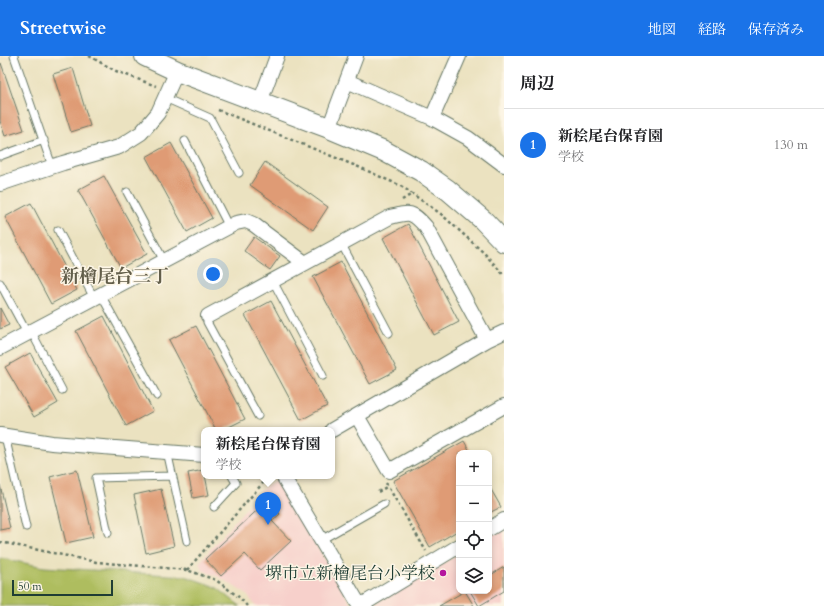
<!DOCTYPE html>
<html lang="ja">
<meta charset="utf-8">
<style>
:root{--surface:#fff;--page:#f2f2f2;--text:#202124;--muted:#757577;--line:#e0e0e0;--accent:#1a73e8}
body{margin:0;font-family:Cardo,"Noto Serif JP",serif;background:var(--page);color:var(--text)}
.controls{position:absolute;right:12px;bottom:12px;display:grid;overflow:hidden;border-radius:8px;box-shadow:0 2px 6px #0003}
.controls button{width:36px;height:36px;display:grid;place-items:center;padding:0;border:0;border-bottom:1px solid var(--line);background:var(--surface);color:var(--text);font:20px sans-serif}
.scale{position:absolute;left:12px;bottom:10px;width:101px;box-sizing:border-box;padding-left:4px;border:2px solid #1f3d34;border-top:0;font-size:11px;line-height:14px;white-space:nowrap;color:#1f3d34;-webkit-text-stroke:3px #fcf5e5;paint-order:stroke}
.you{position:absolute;left:213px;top:218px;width:14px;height:14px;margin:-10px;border:3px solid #fff;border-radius:50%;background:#1a73e8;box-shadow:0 0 0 6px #1a73e833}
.badge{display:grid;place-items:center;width:26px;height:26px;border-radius:50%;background:var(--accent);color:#fff;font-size:13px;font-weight:700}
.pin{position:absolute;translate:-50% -33px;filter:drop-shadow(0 1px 2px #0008)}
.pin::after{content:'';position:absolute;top:21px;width:14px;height:12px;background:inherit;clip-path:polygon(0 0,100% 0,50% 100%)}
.popup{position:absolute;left:201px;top:371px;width:134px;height:52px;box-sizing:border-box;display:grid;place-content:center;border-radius:8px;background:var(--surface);filter:drop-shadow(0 1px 3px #0005);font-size:13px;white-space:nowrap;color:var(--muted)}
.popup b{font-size:15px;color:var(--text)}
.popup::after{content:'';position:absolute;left:50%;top:100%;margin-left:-8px;border:8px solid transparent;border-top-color:var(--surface)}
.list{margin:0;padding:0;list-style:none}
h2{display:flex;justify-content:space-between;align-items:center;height:52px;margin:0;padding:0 16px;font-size:17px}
h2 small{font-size:13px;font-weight:400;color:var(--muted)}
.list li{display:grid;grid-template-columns:26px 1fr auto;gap:12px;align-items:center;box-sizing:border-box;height:72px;padding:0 16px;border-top:1px solid var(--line)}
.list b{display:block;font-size:15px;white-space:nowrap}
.list p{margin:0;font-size:13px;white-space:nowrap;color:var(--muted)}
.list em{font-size:13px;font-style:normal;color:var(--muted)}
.icon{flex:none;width:22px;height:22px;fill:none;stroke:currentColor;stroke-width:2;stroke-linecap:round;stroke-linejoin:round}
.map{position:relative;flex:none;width:504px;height:550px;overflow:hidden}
header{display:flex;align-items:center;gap:24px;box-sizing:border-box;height:56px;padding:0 20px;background:var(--accent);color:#fff}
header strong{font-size:19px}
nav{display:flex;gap:22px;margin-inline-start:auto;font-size:14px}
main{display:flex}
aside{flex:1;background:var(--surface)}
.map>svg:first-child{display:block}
</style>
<header>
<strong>Streetwise</strong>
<nav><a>地図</a><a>経路</a><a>保存済み</a></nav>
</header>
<main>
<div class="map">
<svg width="504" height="550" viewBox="0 0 504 550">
<rect width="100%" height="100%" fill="#fcf5e5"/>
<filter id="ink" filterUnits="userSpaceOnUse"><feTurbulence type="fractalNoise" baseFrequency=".025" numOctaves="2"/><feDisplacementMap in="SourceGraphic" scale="8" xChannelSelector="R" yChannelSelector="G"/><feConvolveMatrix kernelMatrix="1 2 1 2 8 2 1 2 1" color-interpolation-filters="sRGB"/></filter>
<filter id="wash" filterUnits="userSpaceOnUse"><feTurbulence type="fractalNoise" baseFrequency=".012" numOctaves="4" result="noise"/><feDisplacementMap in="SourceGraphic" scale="16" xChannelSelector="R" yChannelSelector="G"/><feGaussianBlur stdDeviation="0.9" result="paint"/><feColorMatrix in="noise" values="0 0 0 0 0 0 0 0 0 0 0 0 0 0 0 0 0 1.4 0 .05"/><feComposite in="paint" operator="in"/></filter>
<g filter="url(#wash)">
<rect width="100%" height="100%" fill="#ebe2c0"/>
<path fill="#f7d0cb" d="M278 423 351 548 348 550H256L246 538 221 522 202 514 199 507 264 431Z
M504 472V550H371L459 498V535H489V481Z"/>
<path fill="#aebd5f" stroke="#667d4a" d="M0 502 44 511 185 520 216 531 240 550H0Z"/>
<g id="blocks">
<path fill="#df9b74" d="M1 7 24 74 5 80 0 65V8Z
M73 12 90 70 71 76 53 18Z
M171 87 212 162 187 176 146 101Z
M265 106 328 151 313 174 250 129Z
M104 120 147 198 121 212 78 134Z
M31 147 77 234 51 248 5 161Z
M408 168 459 266 434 279 383 182Z
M254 181 280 200 270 214 244 195Z
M341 206 397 314 370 328 313 221Z
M271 245 327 350 301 364 245 259Z
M0 252 9 269 0 273Z
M104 260 153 355 126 370 76 275Z
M196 270 245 363 223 374H216L169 284Z
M30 297 58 347 34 361 5 311Z
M464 385 471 397H459V474L430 491 393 425Z
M77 414 93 481 66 487 50 421Z
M204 414 209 439 193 442 188 417Z
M0 429 10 472 0 474Z
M489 430 501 451 489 457Z
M161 433 174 490 146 497 134 439Z
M268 444 280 458 272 465 291 485 260 514 245 498 221 520 205 503Z
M504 511V535L479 550 470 535H489V520Z
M465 535 474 550H439Z"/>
</g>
</g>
<g filter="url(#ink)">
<use href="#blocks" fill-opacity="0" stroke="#667765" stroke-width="1"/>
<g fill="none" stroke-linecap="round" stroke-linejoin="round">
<g stroke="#667765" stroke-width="9">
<path id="lane" d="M14 0 52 110
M165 42 210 62 239 117
M185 85 229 171
M0 100 44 84
M127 136 164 205
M58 174 94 242
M341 187 389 277
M273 225 323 320
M0 227 27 277
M101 239 157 340
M208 260 207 266 258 360
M31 275 62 334
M5 380 26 471
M167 395 187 485
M214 451 236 427 232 420
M108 477 96 422 172 420
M321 484 384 448"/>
</g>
<g stroke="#667765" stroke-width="16">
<path id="street" d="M347 25 432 62 468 82 504 109
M260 46 277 0
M432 62 459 0
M329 72 356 0
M0 128 63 107 119 91 141 77 158 57 177 15
M208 260 390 161C410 156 412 155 426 171L487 284
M0 292 236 167 246 165 253 168 305 207
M357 360 389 415 504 350
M332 374 487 284 504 276
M0 379 52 387 204 399
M283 420 360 550 459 490
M489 473 504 464"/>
</g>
<g stroke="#667765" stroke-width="22">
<path id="secondary" d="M145 0 177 15 329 72 384 95 421 115 448 134 483 164 504 186"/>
</g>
<path stroke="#667765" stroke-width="2.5" stroke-dasharray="3 3" stroke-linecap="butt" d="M89 0 116 15 156 30
M218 54 361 112 401 130 441 158 484 197 503 218
M402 144 412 138
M386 427 426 495
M378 436 388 430
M0 486 96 506 187 514 216 524 240 542 247 550
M187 514 269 420"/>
<use href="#lane" stroke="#fff" stroke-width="7"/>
<use href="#street" stroke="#fff" stroke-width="14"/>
<use href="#secondary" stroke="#fff" stroke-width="20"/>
</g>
</g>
<circle fill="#b5179e" stroke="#fcf5e5" stroke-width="1.5" cx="443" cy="517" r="4"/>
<g text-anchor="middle" stroke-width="3" stroke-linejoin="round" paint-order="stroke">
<g font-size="17" fill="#1f3d34" stroke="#fcf5e5" text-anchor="end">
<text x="435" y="523">堺市立新檜尾台小学校</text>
</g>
<g font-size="18" font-weight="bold" fill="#625e4a" stroke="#fcf5e5">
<text x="115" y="226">新檜尾台三丁</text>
</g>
</g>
</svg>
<div class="controls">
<button>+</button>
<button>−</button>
<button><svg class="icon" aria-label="locate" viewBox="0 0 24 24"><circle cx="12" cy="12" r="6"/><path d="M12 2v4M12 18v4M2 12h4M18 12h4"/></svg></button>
<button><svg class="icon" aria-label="layers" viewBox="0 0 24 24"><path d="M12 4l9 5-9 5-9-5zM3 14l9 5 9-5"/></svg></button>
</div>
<div class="scale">50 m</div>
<div class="you"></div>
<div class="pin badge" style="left:268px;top:469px">1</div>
<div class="popup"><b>新桧尾台保育園</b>学校</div>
</div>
<aside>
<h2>周辺<small></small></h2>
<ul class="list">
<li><span class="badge">1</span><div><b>新桧尾台保育園</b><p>学校</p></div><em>130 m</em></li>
</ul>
</aside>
</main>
